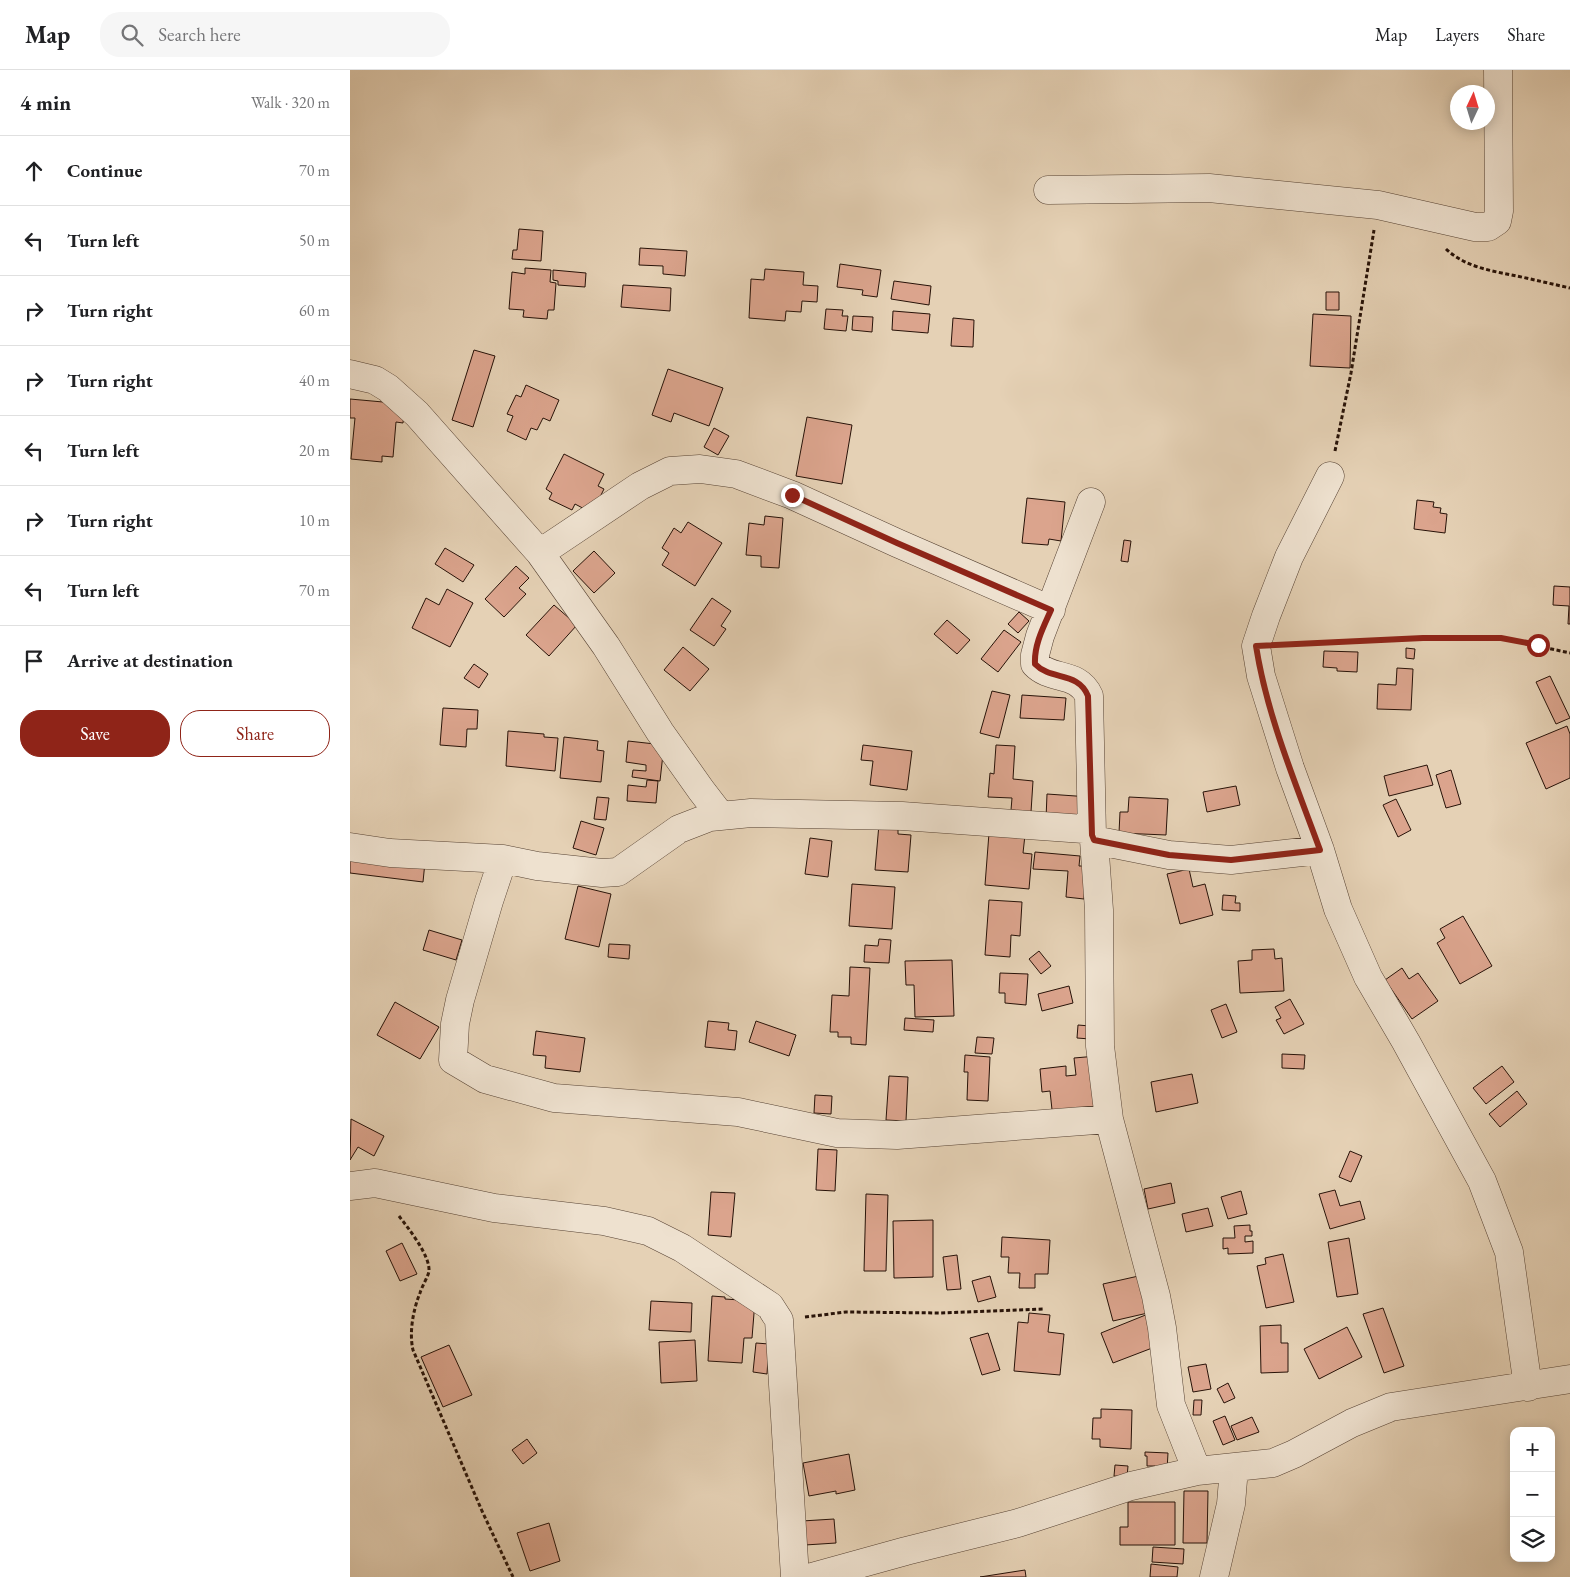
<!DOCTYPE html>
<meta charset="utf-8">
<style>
:root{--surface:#fff;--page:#f6f6f6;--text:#202124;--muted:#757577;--line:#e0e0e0;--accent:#8f2418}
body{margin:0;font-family:"EB Garamond",serif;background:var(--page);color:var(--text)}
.controls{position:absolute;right:15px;bottom:15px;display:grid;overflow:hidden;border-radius:10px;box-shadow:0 2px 12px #0003}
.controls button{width:45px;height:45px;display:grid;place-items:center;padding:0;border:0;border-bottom:1px solid var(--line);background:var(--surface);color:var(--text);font:25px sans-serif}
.compass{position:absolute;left:1100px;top:15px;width:45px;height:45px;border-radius:50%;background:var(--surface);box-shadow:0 2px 12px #0003;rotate:4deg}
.stop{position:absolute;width:15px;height:15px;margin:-11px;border:4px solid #8f2418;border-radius:50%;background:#fff}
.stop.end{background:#8f2418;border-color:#fff;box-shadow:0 1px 5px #0008}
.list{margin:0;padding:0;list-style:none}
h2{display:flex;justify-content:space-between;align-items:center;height:65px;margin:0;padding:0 20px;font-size:21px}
h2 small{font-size:16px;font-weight:400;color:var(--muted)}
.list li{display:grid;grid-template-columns:32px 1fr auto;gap:15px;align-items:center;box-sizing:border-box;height:70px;padding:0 20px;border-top:1px solid var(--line)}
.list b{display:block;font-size:19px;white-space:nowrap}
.list em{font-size:16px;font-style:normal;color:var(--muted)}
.actions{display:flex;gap:10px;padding:15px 20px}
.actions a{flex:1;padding:11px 0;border:1px solid var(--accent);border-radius:20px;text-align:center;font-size:18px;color:var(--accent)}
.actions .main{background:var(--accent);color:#fff}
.icon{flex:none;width:28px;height:28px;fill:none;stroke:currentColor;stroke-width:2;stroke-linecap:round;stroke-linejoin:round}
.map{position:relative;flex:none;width:1220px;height:1507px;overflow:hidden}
header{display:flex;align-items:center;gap:30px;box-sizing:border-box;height:70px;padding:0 25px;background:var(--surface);border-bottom:1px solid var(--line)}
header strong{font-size:24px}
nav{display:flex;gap:28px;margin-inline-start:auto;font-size:18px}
.search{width:350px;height:45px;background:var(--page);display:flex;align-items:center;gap:12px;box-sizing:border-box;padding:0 18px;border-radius:20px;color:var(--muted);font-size:19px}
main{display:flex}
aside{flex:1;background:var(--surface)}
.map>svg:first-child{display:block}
</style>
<header>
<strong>Map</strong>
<div class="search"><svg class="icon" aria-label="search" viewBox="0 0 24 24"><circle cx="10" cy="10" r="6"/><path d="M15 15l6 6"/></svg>Search here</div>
<nav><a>Map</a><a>Layers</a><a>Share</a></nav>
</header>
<main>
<aside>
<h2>4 min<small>Walk · 320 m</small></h2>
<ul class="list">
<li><svg class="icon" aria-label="ahead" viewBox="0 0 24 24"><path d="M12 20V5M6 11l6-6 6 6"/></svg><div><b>Continue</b></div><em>70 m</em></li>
<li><svg class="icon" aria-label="left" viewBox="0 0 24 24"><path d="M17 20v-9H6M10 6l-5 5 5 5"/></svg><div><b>Turn left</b></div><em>50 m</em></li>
<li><svg class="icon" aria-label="right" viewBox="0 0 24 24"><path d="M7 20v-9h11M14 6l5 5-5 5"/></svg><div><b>Turn right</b></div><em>60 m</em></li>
<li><svg class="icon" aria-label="right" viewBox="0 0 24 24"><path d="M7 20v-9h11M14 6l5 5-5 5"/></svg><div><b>Turn right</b></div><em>40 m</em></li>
<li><svg class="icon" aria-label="left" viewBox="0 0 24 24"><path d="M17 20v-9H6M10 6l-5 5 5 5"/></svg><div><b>Turn left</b></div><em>20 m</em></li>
<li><svg class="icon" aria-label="right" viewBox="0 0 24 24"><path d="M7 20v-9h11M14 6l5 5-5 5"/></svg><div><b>Turn right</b></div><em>10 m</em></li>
<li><svg class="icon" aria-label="left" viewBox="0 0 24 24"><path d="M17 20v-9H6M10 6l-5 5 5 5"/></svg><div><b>Turn left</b></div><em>70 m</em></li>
<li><svg class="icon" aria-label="arrive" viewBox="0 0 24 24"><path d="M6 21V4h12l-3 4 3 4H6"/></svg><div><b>Arrive at destination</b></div></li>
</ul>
<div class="actions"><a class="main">Save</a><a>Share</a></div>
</aside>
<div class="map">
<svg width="1220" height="1507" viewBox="0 0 1220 1507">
<rect width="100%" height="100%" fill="#e5d1b5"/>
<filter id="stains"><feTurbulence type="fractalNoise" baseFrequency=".004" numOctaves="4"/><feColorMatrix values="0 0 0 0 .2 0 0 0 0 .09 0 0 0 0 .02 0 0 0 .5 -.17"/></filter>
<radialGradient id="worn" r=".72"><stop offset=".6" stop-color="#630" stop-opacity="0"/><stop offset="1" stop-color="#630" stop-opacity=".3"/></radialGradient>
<path fill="#dba48d" stroke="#271208" d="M169 159 193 161 191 191 162 189 163 180H167Z
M290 178 337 181 335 206 313 204V196L289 195Z
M490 194 531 200 527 227 512 225 513 220 487 217Z
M175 198 201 200 200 212 206 213 204 240H198L197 249 173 247 174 240 159 239 162 202 175 204Z
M415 199 454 202 453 215 468 216 467 232 452 231 451 242 436 241 435 251 399 248 401 209 414 210Z
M203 200 236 203 235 217 208 215V211L203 210Z
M544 211 581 216 579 235 541 229Z
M273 215 321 218 320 241 271 237Z
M976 222H989V240H976Z
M476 239 493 240 492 246H498L496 261 474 259Z
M543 241 580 244 578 263 542 260Z
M963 244 1001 246 1000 298 960 296Z
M503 246 523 247 522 262 502 260Z
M603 248 624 250 623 277 601 276Z
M124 280 145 286 123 357 102 350Z
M318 299 373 318 359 356 324 343 321 352 302 345Z
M176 315 209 330 200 351 193 348 187 360 181 358 176 370 157 361 163 346 157 344 166 325 171 327Z
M0 329 55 334 53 353 46 352 43 387 32 386V392L1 389 5 348H0Z
M457 347 502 355 492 414 446 406Z
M364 358 379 366 368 385 354 377Z
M214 384 254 404 248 416 254 419 242 443 225 434 222 440 199 429 202 423 196 419Z
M677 428 715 432 711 471 699 469 698 475 672 473Z
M1067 430 1084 432 1083 437 1091 438 1090 443 1097 444 1095 463 1064 459Z
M415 446 433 448 429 498 411 497V486L396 485 399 453 414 455Z
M338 452 372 473 345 516 312 495 319 483 312 478 324 458 331 463Z
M774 470 781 471 778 492 771 491Z
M95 478 124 495 113 512 85 494Z
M244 481 265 503 244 523 223 501Z
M166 496 179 508 169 518 176 524 154 547 135 529Z
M1204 516 1220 517V554H1218L1219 536 1203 535Z
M97 519 123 533 100 577 62 558 76 528 89 535Z
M362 528 381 541 371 556 376 559 364 576 340 560Z
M204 535 227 555 199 586 176 565Z
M669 542 679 551 668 563 658 554Z
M597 550 620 570 607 584 584 564Z
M654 560 671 572 648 602 631 589Z
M333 577 359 599 340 621 314 600Z
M1056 578 1065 579 1064 589 1056 588Z
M974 581 1008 582 1007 602 987 601V598L973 597Z
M124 594 138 604 129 618 114 608Z
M1047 598 1063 599 1061 640 1027 639 1028 614 1046 615Z
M1200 606 1220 648 1206 654 1186 612Z
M642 621 660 625 649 668 630 663Z
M672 625 716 628 714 650 670 648Z
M93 638 128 640 127 659H117L116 677 90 675Z
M1217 656 1220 664V708L1196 719 1176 673Z
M158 661 194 664V667L208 668 205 701 156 696Z
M214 667 248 671 247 680 254 681 251 712 210 708Z
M278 671 314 675 310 711 282 707 283 700 296 701V695L276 692Z
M513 675 562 681 557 720 520 715 523 691 511 690Z
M646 675 665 676 663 709 683 711 681 742 661 740 662 728 638 727 640 703 644 704Z
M1077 695 1083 715 1039 726 1034 706Z
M1101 700 1111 734 1096 738 1086 705Z
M297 710 308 711 306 733 277 731 278 715 296 717Z
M886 716 890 735 857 742 853 722Z
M697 724 740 727 739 751 696 749Z
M247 727 259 728 256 750 244 749Z
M779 727 818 729 816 765 769 763 770 742H778Z
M1046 729 1061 760 1048 767 1033 735Z
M231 751 254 758 246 785 223 778Z
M529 754 548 755V764L561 765 558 802 525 800Z
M639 763 675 765 673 783 682 784 679 819 635 815Z
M460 768 482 771 478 807 455 804Z
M685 782 730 786 729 796H737L734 829 716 827 718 801 683 799Z
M0 783 75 792 73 812 0 803Z
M839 799 843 817 855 814 863 845 830 854 817 804Z
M502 814 545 817 542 859 499 856Z
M228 816 261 824 249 877 215 869Z
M873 825 886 826 885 833H890V841L872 840Z
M639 830 672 832 670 866 661 865 660 887 635 885Z
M1113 846 1142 896 1110 914 1087 873 1095 868 1090 859Z
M79 860 112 870 106 890 73 880Z
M529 869 541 870 539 893 514 892 515 875 528 876Z
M259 874 280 875 279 889 258 887Z
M924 879 925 889 932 888 934 921 890 923 888 891 902 890V880Z
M689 881 701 896 691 904 679 889Z
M602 890 604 946 565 947 564 915H556L555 891Z
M500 897 520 898 516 975 501 974V967H488V962H480L482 925 499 926Z
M1052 898 1059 909 1068 903 1088 931 1062 949 1035 910Z
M650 903 678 904 676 935 655 933V923H649Z
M719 916 723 933 692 941 688 924Z
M940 929 954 954 934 964 926 950 931 948 925 937Z
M45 932 89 957 70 989 27 965Z
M876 934 887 962 872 968 861 940Z
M555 948 584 950 583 962 554 960Z
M358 951 379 953 378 960 387 961 385 980 355 977Z
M406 951 446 965 439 986 399 972Z
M728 955 740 956V969L727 968Z
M186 961 235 968 230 1002 195 998 196 986 183 985Z
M627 967 644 968 642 984 625 983Z
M932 984 955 985 954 999 932 998Z
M615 985 640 987 638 1031 617 1030 618 1002H614Z
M747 986 754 1043 703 1049 700 1021 692 1022 690 999 716 996V1006L726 1005 724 988Z
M1152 996 1164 1012 1136 1034 1123 1018Z
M842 1004 848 1033 806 1042 801 1012Z
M539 1006 558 1007 556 1051 536 1050Z
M1167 1021 1177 1034 1150 1057 1139 1044Z
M465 1025 482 1026 481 1044 464 1043Z
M1 1049 34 1066 24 1086 8 1077 0 1090Z
M468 1079 487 1080 485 1121 466 1120Z
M1000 1081 1012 1086 1001 1112 989 1107Z
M821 1113 825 1133 798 1139 794 1119Z
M985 1120 990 1136 1010 1131 1015 1149 980 1159 969 1124Z
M891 1121 897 1144 878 1149 871 1127Z
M361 1122 385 1123 381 1167 358 1165Z
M516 1124 538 1125 536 1201H514Z
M858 1138 863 1156 836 1162 832 1144Z
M583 1150V1207L544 1208 543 1151Z
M900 1155V1161H902V1166H895V1172L903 1171V1183L878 1184V1178L873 1179V1168H885L884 1156Z
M652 1167 700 1170 698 1204H685V1218H669L670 1203H658L659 1187H651Z
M999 1168 1008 1224 987 1227 978 1172Z
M52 1173 67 1204 50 1211 36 1181Z
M933 1184 944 1232 916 1238 907 1196 916 1194 915 1188Z
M607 1185 611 1219 597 1220 593 1187Z
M793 1205 802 1242 763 1251 753 1214Z
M640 1206 646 1227 628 1232 622 1211Z
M362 1226 375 1227V1229L405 1231 402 1268H394L392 1293 358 1291Z
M301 1231 342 1233 341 1262 299 1260Z
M1033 1238 1054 1296 1034 1303 1013 1244Z
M679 1243 700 1245 698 1262 714 1264 710 1305 664 1301 668 1252 678 1253Z
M798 1244 810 1275 763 1293 751 1263Z
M931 1255V1273H938V1302L911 1303 910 1256Z
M997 1257 1012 1287 969 1309 954 1279Z
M638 1263 650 1300 632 1305 620 1268Z
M345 1270 347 1311 311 1313 309 1272Z
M406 1273 419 1274 417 1304 403 1302Z
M99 1275 122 1325 93 1337 71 1287Z
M856 1294 861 1319 843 1322 838 1297Z
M878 1313 885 1328 874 1333 867 1319Z
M844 1330H852L851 1345H843Z
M751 1339 782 1340 781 1379 750 1377V1369H742L743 1348H751Z
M875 1346 885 1370 873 1375 863 1351Z
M902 1347 909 1362 887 1370 881 1356Z
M177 1369 187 1383 173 1394 162 1380Z
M795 1382 818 1383 817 1400H805V1396H797V1386H795Z
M499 1384 505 1420 486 1424V1421L459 1426 453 1393Z
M765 1395 778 1396 777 1407 764 1406Z
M834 1421H858L857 1473H833Z
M778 1432H825V1475H770V1457H778Z
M484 1449 486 1473 455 1475 452 1451Z
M199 1453 210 1491 180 1501 167 1463Z
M803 1477 834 1479 833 1494 802 1492Z
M801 1494 828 1497 827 1507H800Z
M675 1500 676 1507H630Z"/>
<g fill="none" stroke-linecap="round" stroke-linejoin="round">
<g stroke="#564233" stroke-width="29">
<path id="minor" d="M698 120 859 118 1028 135 1125 157H1138L1147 151 1149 141 1148 0
M0 304 25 310 38 318 67 344 190 483 256 576 310 662 351 720 371 746
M980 406 939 487 916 546 906 576 911 606 940 698 970 780 988 839 1018 907 1056 972 1132 1111 1159 1182 1178 1317
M741 432 690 566 685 585V594C701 611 728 601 739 626L742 765
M190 483 290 416 320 401 350 399 386 404 442 425 547 473 701 540
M744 770 819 785 881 790 970 780
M0 777 40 783 153 789 187 796 252 803 268 802 329 759 360 747 401 743 552 746 734 759 742 765 744 770 749 840 750 976 759 1049 806 1226 812 1258 821 1335 847 1401
M153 789 139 831 110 930 105 954 103 990 135 1009 204 1028 388 1042 487 1063 547 1065 759 1049
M0 1116 25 1113 144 1138 254 1151 298 1161 332 1178 420 1236 429 1250 445 1507
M462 1507 556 1481 668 1453 781 1416 847 1401 923 1393 944 1384 1002 1353 1041 1337 1220 1309
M864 1507 881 1434 884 1398"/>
</g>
<path stroke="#271208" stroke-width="3" stroke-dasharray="4 2.5" stroke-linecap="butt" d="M1096 179C1115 197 1142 201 1167 206 1185 210 1202 214 1220 218
M985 381 1001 303 1024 160
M935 575 1073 568H1151L1220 583
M49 1146C58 1158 80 1185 79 1201 78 1207 72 1216 70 1223 63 1240 59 1263 63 1280L132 1441 163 1507
M455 1247 496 1242 590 1243 693 1239"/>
<use href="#minor" stroke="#eee1cf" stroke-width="28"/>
</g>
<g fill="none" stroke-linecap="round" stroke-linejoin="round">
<path stroke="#8f2418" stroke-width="6" d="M442 425 547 473 701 540C693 558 684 575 685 594 701 611 728 601 738 626L742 765 744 770 819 785 881 790 970 780C946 714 917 646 906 576L1073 568H1151L1188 575"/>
</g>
<rect width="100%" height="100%" filter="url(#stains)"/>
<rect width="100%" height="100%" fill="url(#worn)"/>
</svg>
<div class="controls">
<button>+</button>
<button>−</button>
<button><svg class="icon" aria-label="layers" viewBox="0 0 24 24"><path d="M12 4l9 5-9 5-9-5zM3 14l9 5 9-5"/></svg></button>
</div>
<svg class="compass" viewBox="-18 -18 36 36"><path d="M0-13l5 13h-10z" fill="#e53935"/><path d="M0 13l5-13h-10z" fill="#757577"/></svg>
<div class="stop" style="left:1188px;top:575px"></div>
<div class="stop end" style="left:442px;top:425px"></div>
</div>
</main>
